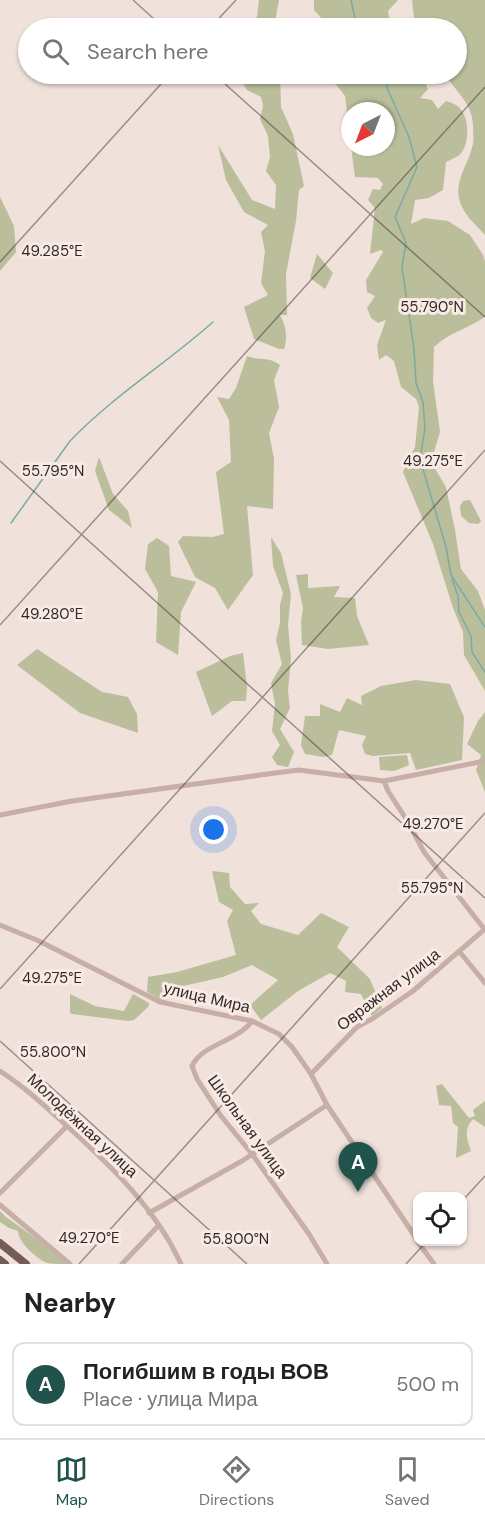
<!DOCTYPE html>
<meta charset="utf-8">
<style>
:root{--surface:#fff;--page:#f2f2f2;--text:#222;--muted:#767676;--line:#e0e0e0;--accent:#1f534b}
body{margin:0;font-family:"DM Sans",sans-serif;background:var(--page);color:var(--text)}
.controls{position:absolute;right:18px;bottom:18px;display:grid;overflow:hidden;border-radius:12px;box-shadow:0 2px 4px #0004}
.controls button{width:54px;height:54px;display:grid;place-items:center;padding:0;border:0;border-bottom:2px solid var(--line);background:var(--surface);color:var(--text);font:30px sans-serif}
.compass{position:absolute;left:341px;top:102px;width:54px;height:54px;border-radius:50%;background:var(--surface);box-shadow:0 2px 4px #0004;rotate:222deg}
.you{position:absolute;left:214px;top:830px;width:21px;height:21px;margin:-15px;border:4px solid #fff;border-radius:50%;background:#1a73e8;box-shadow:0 0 0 9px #1a73e833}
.badge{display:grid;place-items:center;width:39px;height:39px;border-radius:50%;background:var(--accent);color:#fff;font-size:20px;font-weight:700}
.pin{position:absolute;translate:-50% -50px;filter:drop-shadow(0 2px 3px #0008)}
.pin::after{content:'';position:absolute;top:32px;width:21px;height:18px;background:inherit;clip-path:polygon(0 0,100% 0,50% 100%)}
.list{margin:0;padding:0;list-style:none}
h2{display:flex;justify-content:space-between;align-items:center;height:78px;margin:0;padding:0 24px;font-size:26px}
h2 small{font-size:20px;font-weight:400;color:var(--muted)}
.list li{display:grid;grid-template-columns:39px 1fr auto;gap:18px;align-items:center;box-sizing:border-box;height:84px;margin:0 12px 12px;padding:0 12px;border:2px solid var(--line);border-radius:12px}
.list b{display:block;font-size:22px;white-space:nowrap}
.list p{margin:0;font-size:20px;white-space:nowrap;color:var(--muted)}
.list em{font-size:20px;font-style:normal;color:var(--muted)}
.icon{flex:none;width:33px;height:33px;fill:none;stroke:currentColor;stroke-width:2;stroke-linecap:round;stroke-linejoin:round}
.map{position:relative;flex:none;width:485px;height:1264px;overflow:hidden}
.search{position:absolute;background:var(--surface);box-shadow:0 2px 4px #0004;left:18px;right:18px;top:18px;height:66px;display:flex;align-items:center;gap:15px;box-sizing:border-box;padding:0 21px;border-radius:33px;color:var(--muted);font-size:22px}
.sheet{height:174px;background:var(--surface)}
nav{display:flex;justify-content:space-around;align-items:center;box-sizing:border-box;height:84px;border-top:2px solid var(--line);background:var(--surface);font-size:16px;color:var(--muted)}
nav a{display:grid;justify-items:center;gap:3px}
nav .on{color:var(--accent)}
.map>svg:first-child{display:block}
</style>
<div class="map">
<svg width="485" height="1264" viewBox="0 0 485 1264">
<rect width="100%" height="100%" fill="#f0e1da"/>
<path fill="#babe9b" d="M259 0H279L274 28H248L246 25 257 17Z
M314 0H398L388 11 389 17 394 28H330L314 10Z
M412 0H485V235C476 225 464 215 460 202 453 181 469 164 473 144 474 137 473 124 472 117 468 100 453 88 445 74H456V28H418L414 18Z
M237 74H280L281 107 293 134 304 186 299 190 296 221 286 274 287 315H280C286 326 288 336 284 349H279L254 339 244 307 268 295 261 283 265 251 261 232 268 225 244 212 226 180 218 145 252 200 275 209 276 185 266 171 270 157 268 136 260 119 263 106 261 97 247 90Z
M334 74H412L413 78 420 77 425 81 428 89 420 98 432 100 438 109 446 101C452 103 459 105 462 111 469 121 469 142 462 152 459 157 451 159 446 162L443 190 429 198 415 200 411 224 424 218 448 221 470 235 483 255 485 261V317C469 328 448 333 434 347L433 381 440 432 431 462 446 487 455 530 461 569 478 591 485 610V691L464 655 463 632 453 608 433 544 403 472 415 447 419 407 416 399 401 387 394 361 386 355 379 360 377 345 386 320 378 323 371 318 367 308 375 296 367 292 366 280 383 252 381 250 370 254 375 208 368 200 373 189 380 190 383 184 378 178 355 177 351 147H386V111H350V137L345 96 334 82Z
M0 197 14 226 16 252 0 271Z
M317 254 333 273 325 289 310 278Z
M247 356C260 361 268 356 280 365L274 380 279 407 269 433 274 459 273 509 247 506 253 575 228 610 215 588 195 577 178 542 183 536 213 537 224 534 216 472 231 462 229 420 217 397 229 399 236 388Z
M99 457 113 494 128 511 132 528 109 510 95 471Z
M470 500 481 521 478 524 469 523 461 516 460 506 463 501Z
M271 537 281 553 291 594 288 625 291 658 288 691 290 708 280 729 294 752 288 767 277 765 272 757 280 745 272 731 275 704 271 683 282 664 276 640 280 623V605L283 593 273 566Z
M157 538 169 546 171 576 196 582 181 612 178 655 156 642 158 592 145 569 148 544Z
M308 574V588L340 586 334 597 355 598 357 616 369 645 328 649 302 645 301 622 303 608 296 575Z
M37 649 102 692 128 697 137 714 138 733 80 713 17 665Z
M243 653 247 686 246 701H232L212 716 196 672 230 656Z
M416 680 450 684 464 717 462 760 416 770 410 753 373 756 365 754 362 745 366 736 339 730 332 755 323 757 305 754 301 745 305 716H320V704L340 712 347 698 362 705 361 696 381 686Z
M485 712V792L476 770 481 755 467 744 478 721Z
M407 755 409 765 394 771 380 770 379 757Z
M212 871 229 873 230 887 245 904 259 903 251 911 261 924 298 935 321 913 349 927 337 947 370 979 382 1008 372 1016 361 994 345 992 346 981 330 973 298 991 261 1020 250 1005 278 980 252 965 223 977 170 989 165 1002 147 992 148 977 177 972 236 955 227 921 233 910 219 902Z
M70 994 95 1006 124 1011 133 994 149 1003V1006L134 1020 128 1021 72 1014 70 1013Z
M442 1084 469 1118 475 1116 473 1110 485 1101V1127L473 1119C463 1130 467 1139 471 1151L456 1158 458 1127 453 1123 451 1106 439 1105 436 1086Z
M0 1211 6 1217 34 1237 67 1264C61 1264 52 1264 47 1263 37 1259 18 1242 18 1231L9 1228 0 1222Z"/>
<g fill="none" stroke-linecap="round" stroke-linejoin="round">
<path stroke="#7aaba3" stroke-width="1.5" d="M351 0 355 19 362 28
M387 74V88L409 137 417 167 395 217 406 243 402 267 414 349 416 383 423 402 425 429 420 459 446 547 451 575 485 627
M11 523 70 441C113 396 167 363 213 322
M452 579 458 596 459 612 471 636 472 652 485 672"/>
<path stroke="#c7aea6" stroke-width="5" d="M384 781 388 791 408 822 424 852 485 930
M0 815 72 801 275 773 299 770 384 781 485 761
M0 925 39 941 160 1002 252 1021 279 1034 292 1047 311 1074 327 1105 418 1241
M459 951 485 983
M252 1021C237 1042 202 1044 192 1066L197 1079 221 1116 252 1154 309 1234 327 1264
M0 1071C25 1087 46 1107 68 1127 112 1167 156 1209 181 1264
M311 1074 357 1027 372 1019 413 991 485 929
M0 1193 67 1126
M0 1205 70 1264
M149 1213 242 1161 327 1105
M418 1242 434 1264
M122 1264 159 1225"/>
<path stroke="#755c58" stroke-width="8" d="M0 1243 26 1264
M0 1260 5 1264"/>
</g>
<path fill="none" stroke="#342827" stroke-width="1.5" stroke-opacity="0.45" d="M133 0 164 28M210 28 236 0M214 74 485 317M0 262 170 74M0 461 485 898M0 625 485 87M0 989 485 450M0 1041 247 1264M462 1201 485 1176M79 1264 485 813M406 1264 426 1242"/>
<g text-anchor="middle" stroke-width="6" stroke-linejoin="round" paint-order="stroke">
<g font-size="16" fill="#342827" stroke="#f8ebe5">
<text transform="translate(388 989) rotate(-37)" y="6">Овражная улица</text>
<text transform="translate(207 997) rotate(13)" y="6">улица Мира</text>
<text transform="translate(83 1125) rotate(43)" y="6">Молодёжная улица</text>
<text transform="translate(248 1126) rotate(54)" y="6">Школьная улица</text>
</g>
</g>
<g font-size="15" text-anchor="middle" fill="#342827" stroke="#f8ebe5" stroke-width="6" stroke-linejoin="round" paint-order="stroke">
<text x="52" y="256">49.285°E</text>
<text x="432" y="312">55.790°N</text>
<text x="433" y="466">49.275°E</text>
<text x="53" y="476">55.795°N</text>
<text x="52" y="619">49.280°E</text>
<text x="433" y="829">49.270°E</text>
<text x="432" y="893">55.795°N</text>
<text x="52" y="983">49.275°E</text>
<text x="53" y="1057">55.800°N</text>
<text x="89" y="1243">49.270°E</text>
<text x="236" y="1244">55.800°N</text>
</g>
</svg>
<div class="controls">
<button><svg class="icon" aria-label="locate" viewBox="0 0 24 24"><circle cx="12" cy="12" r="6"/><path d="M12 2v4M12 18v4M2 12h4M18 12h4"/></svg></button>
</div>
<svg class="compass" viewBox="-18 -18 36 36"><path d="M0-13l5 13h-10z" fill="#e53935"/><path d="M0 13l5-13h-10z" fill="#767676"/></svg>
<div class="you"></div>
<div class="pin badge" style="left:358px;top:1192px">A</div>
<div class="search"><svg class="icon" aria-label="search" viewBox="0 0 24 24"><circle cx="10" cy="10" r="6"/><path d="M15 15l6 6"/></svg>Search here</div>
</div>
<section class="sheet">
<h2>Nearby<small></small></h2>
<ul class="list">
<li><span class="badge">A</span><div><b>Погибшим в годы ВОВ</b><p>Place · улица Мира</p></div><em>500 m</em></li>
</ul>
</section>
<nav>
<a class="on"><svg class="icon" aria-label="map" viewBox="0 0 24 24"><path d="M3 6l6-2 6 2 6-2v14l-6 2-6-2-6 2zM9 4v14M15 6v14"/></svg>Map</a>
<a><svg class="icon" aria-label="directions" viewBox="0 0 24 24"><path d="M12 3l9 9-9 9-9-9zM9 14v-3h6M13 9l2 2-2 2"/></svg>Directions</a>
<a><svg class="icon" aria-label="saved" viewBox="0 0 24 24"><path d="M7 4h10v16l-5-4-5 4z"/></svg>Saved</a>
</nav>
